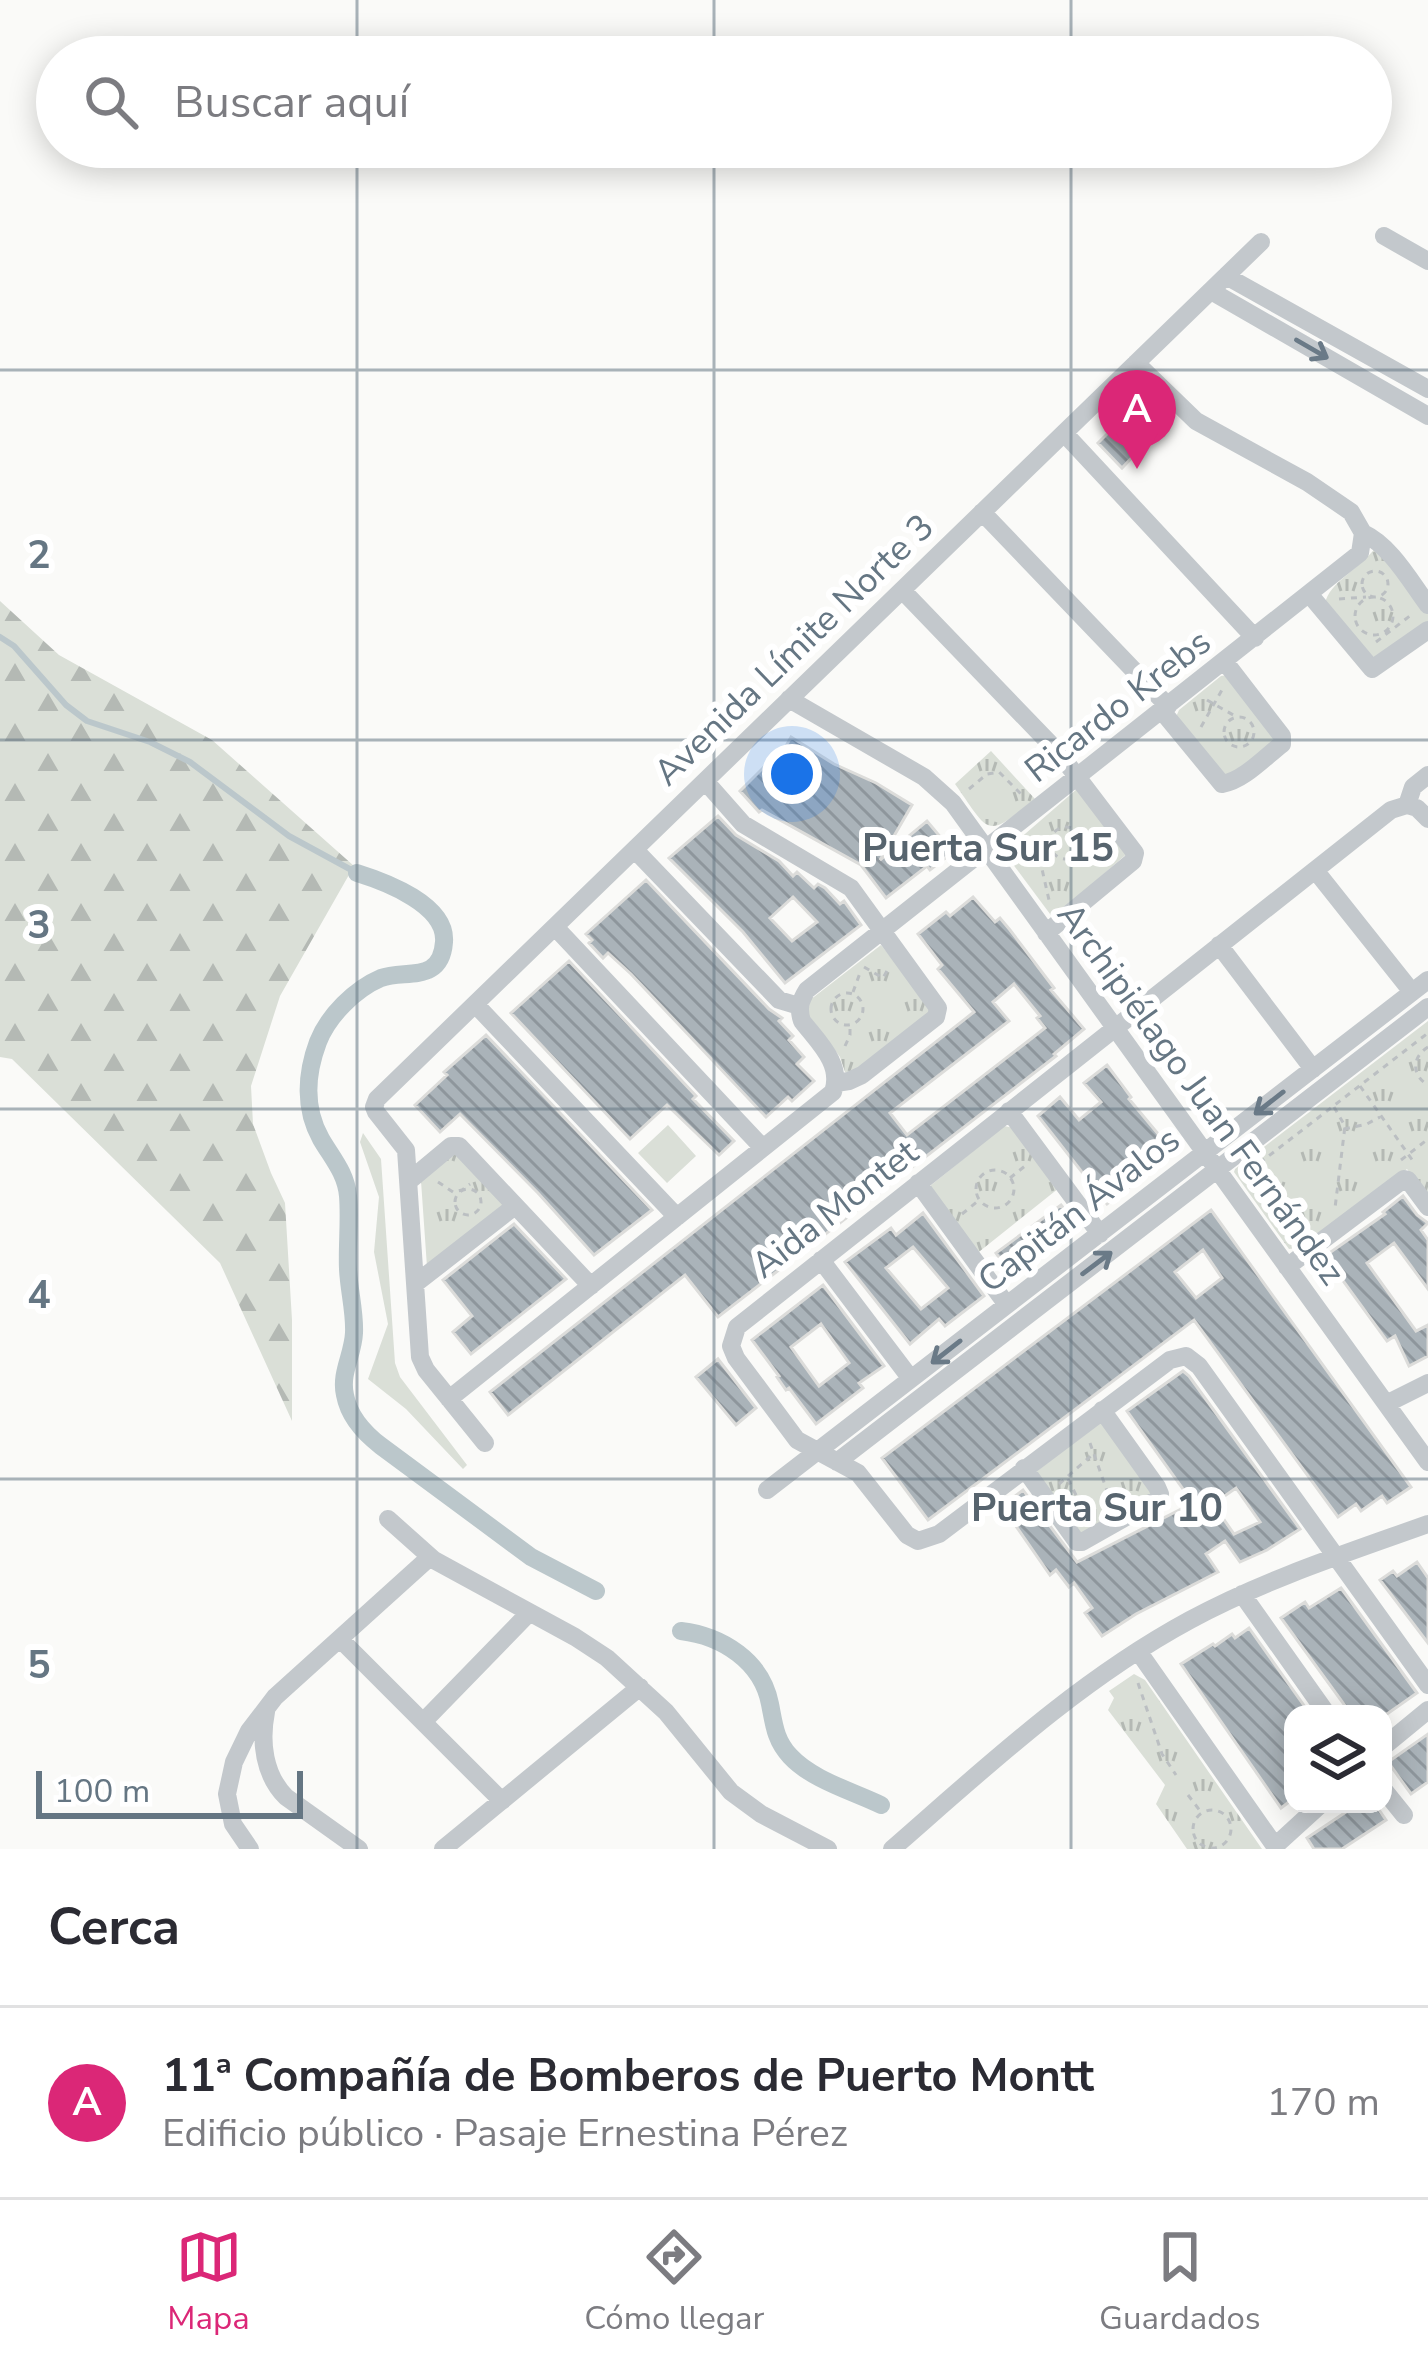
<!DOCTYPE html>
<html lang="es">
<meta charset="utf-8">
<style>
:root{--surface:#fff;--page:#f2f2f3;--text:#2b2b33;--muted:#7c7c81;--line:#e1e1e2;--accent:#db2777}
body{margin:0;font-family:"Nunito Sans",sans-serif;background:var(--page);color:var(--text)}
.controls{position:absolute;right:36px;bottom:36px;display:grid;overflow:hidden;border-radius:24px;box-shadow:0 6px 30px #0003}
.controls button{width:108px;height:108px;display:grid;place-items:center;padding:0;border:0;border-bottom:3px solid var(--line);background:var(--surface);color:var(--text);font:60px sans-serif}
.scale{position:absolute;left:36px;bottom:30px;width:267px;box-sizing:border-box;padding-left:12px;border:6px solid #657683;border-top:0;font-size:33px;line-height:42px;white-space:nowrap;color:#657683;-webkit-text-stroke:9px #fff;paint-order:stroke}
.you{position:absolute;left:792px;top:774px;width:42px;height:42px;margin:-30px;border:9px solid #fff;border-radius:50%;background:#1a73e8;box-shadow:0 0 0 18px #1a73e833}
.badge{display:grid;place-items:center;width:78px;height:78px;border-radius:50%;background:var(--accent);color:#fff;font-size:39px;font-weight:700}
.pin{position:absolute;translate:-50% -99px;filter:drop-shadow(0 3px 6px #0008)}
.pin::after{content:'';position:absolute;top:63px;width:42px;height:36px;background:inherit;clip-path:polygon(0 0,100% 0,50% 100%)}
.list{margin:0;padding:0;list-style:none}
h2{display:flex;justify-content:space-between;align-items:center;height:156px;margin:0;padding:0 48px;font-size:51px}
h2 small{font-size:39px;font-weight:400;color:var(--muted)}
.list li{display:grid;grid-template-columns:78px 1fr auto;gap:36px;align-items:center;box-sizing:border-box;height:192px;padding:0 48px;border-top:3px solid var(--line)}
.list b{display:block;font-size:45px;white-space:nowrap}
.list p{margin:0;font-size:39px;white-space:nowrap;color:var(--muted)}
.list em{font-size:39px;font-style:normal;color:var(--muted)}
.icon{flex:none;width:66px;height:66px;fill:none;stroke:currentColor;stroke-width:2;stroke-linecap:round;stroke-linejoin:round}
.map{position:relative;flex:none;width:1428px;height:1849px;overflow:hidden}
.search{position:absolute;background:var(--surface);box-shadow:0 6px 30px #0003;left:36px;right:36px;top:36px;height:132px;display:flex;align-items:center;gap:30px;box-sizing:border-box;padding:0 42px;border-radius:66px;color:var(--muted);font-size:45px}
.sheet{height:348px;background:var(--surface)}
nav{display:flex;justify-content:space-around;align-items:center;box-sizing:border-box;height:168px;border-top:3px solid var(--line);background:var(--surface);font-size:33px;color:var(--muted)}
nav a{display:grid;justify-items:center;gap:6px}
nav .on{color:var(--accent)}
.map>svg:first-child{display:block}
</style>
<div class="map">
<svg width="1428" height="1849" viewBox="0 0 1428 1849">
<defs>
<pattern id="forest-firs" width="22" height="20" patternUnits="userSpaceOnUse" patternTransform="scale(3)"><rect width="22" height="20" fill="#dadfd7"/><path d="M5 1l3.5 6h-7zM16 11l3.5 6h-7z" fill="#b4b9b4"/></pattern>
<pattern id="park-tufts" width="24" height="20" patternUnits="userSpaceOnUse" patternTransform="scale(3)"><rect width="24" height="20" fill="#dadfd7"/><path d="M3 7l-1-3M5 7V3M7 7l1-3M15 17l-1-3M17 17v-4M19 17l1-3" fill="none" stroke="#b4b9b4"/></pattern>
<pattern id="building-back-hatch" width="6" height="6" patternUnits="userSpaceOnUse" patternTransform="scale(3)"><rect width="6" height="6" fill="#aab3b9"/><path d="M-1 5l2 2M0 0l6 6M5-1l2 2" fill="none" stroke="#8e969c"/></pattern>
</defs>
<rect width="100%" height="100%" fill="#fafaf8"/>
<path fill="#dadfd7" d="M668 1125 696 1156 667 1183 638 1153Z
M363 1133 381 1159 395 1363 400 1377 467 1465 463 1469 406 1409 368 1379 388 1324 374 1252 379 1197 360 1142Z"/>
<path fill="url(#forest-firs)" d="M0 601 59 655 212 740 354 866 280 996 251 1086 253 1124 271 1173 285 1203 292 1320V1421L220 1263 12 1059 0 1057Z"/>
<path fill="url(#park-tufts)" d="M1375 548 1428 613V623L1377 662 1325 604C1328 583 1361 568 1375 548Z
M1228 675 1278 739 1229 779 1175 719 1179 710 1221 676Z
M991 751 1035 799C985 839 991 835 955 784Z
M1077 789 1129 852 1053 918 1012 863 1010 847Z
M881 945 933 1009 851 1074 845 1072 840 1057 808 1015 810 1000Z
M1428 1021V1197L1407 1169 1305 1247 1289 1249 1234 1172 1235 1169Z
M1004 1126 1014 1128 1059 1188 975 1255 930 1186Z
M454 1150 505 1206 427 1267 421 1181Z
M1096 1424H1102L1154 1492 1081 1536 1036 1472Z
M1134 1674 1145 1680 1262 1849H1187L1156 1804 1165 1785 1108 1710 1114 1698 1109 1691Z"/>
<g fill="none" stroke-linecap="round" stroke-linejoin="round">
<path stroke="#bbc7cb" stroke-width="6" d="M0 637 14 646 66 705 87 721 150 742 190 762 289 836 357 873"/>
<path stroke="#bbc7cb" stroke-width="18" d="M357 873C386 882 447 905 444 942 441 984 405 969 381 978 355 989 328 1016 318 1042 306 1074 304 1109 321 1139 332 1158 346 1173 348 1196 350 1220 347 1245 348 1269 349 1291 355 1312 354 1333 353 1355 340 1373 345 1395 349 1417 364 1433 381 1446L531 1557 596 1591
M681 1631C722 1636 762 1661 770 1704 774 1724 775 1740 790 1756 812 1780 852 1791 881 1805"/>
</g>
<path fill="url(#building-back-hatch)" stroke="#dcdcda" stroke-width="3" fill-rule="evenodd" d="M1114 427 1138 451 1122 468 1098 443Z
M791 737 834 764 876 783 912 805 880 860 927 821 953 852 930 870 927 866 886 898 861 865 762 810 759 812 740 791 768 763 773 769Z
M718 816 736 835 779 861 793 876 797 872 814 888 818 884 825 888 840 904 844 901 861 925 785 983 743 932 669 858ZM793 897 817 922 792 941 770 918Z
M646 880 769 1009 782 1018 779 1021 793 1036 789 1040 804 1057 797 1064 814 1081 792 1101 788 1097 766 1117 631 974 608 953 603 958 589 943 592 940 586 934Z
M973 897 995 922 1000 918 1010 930 1054 988 1051 990 1084 1029 1054 1054 1056 1056 718 1317 685 1275 508 1415 490 1392 974 1012 938 969 942 965 918 934 946 912 950 916ZM1014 984 1040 1016 1037 1018 1045 1028 907 1135 890 1113 1009 1021 993 1002Z
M569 961 696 1096 693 1099 734 1141 719 1155 667 1105 630 1139 511 1013Z
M486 1035 652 1210 594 1255 538 1193 460 1114 440 1132 415 1105 447 1075 444 1072Z
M1107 1065 1131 1097 1129 1099 1174 1153 1107 1204 1038 1116 1060 1097 1079 1120 1101 1102 1084 1083Z
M1403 1196 1417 1215 1428 1223 1421 1230 1428 1240V1289L1394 1243 1367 1263 1416 1331 1428 1325V1356L1409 1366 1395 1336 1387 1341 1325 1256 1385 1214 1383 1212Z
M1061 1205 1079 1228 1013 1277 996 1253Z
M1211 1210 1411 1487 1387 1503 1382 1496 1361 1511 1356 1504 1338 1517 1194 1320 928 1520 882 1458ZM1203 1250 1222 1278 1196 1298 1175 1272Z
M923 1213 984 1296 945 1326 939 1319 910 1344 845 1262 891 1228 896 1235ZM913 1247 948 1288 921 1309 886 1268Z
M514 1224 566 1279 471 1354 453 1332 472 1316 443 1280Z
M823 1285 884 1366 859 1383 863 1388 816 1424 789 1388 786 1390 777 1377 779 1376 752 1340ZM821 1324 849 1363 819 1386 791 1347Z
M718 1359 756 1408 736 1425 696 1377Z
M1183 1371 1189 1376 1300 1529 1267 1550 1240 1562 1225 1541 1206 1554 1218 1572 1136 1614 1102 1636 1085 1613 1092 1608 1074 1583 1069 1587 1056 1570 1050 1575 1002 1506 1023 1490 1077 1562 1193 1503 1127 1411ZM1236 1488 1260 1522 1234 1534 1213 1504Z
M1417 1562 1428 1578V1643L1380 1580 1393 1571 1397 1576Z
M1341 1588 1417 1693 1387 1714H1351L1281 1618 1305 1602 1309 1608Z
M1249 1628 1310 1714H1293V1799L1281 1808 1181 1664 1213 1644 1215 1646 1232 1634 1235 1638Z
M1428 1734V1782L1411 1794 1388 1762Z
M1358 1804H1375L1386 1820 1342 1849H1314L1307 1838Z"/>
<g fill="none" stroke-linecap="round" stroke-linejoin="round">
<path stroke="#bbbfc2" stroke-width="3" stroke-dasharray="6 6" stroke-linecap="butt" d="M1362 584a13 13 0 1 1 26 0a13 13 0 1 1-26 0Z
M1355 616a19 19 0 1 1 38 0a19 19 0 1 1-38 0Z
M1339 599 1366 597
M1376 642 1411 615
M1207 700 1235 716
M1224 732a15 15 0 1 1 30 0a15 15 0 1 1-30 0Z
M1201 727 1223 688
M969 789 987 774 999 772 1023 796
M1050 843a16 16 0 1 1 32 0a16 16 0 1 1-32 0Z
M1037 847 1049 900
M1017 849 1037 847 1048 843
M864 967 883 978 888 969
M853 992 860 973
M831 1009a16 16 0 1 1 32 0a16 16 0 1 1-32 0Z
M845 1046 850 1035V1027
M1428 1047C1412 1057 1411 1075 1428 1085
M1360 1086 1413 1161
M1334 1107 1345 1126 1335 1208
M1344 1129 1367 1124 1380 1117
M1401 1160 1428 1139
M976 1189a19 19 0 1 1 38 0a19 19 0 1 1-38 0Z
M1010 1178 1025 1166
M438 1182 453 1192 462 1190 470 1184
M455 1202a13 13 0 1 1 26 0a13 13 0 1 1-26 0Z
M962 1214 978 1201
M1298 1232 1256 1174 1257 1165 1428 1033
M1090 1443 1111 1502
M1068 1479 1088 1519
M1059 1484 1092 1455
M1138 1683 1162 1754 1176 1775
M1188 1795 1201 1812
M1193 1829a19 19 0 1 1 38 0a19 19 0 1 1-38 0Z"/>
<path stroke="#c3c8cc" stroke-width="18" d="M1384 236 1428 261
M1226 276 1428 389
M1211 291 1428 416
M1064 433 1255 638
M982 512 1168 706
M1363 533C1391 546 1410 581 1428 605
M902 590 1059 753 1135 853 1133 861 1046 933
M1310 595 1372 669 1428 630
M789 699 924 777 953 803 1428 1462
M1162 711 1222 784C1243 781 1265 757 1282 744V736L1225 662
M705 781 743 824 851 888 938 1008 936 1017 862 1075 849 1081 836 1083
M1407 805 1413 787 1428 775
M1428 819 1417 808 1407 805 1391 810 737 1327 731 1346 736 1358 797 1440 858 1473 907 1535 918 1541 939 1534 1170 1360 1186 1356 1199 1366 1428 1685
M635 850 779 1000 799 1006
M1315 870 1412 992
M555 927 763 1148
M1219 945 1313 1069
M475 1004 677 1217
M1009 1111 1100 1234
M409 1181 451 1146H459L591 1286
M918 1183 1007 1305
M821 1260 911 1379
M1287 1267 1404 1179 1408 1180 1428 1207
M415 1284 515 1206
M449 1399 833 1092C843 1064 818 1042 802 1021 798 1009 800 1001 807 990L1360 553 1363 533 1351 512 1307 482 1196 421 1136 363
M1386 1404 1428 1383
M485 1443 426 1370 420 1357 406 1150 376 1112 374 1107 377 1099 1261 242
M837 1462 1428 1007
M1024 1468 1077 1542H1082L1156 1500 1160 1494 1157 1487 1102 1410
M767 1490 1428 980
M388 1519 434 1560 575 1637 607 1658 666 1712 731 1792 761 1814 828 1849
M1242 1594 1327 1714
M340 1639 502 1801
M1138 1651 1277 1849
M266 1712C260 1742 264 1775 286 1797L359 1849
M423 1722 529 1613
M1383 1747 1428 1710
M1383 1789 1404 1815
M1275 1846 1321 1804
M250 1849 233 1824 227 1794 234 1762 249 1731 275 1697 430 1557
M443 1849 640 1687
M892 1849C986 1767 1079 1680 1190 1620 1266 1579 1347 1553 1428 1524"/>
</g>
<defs><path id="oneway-shaft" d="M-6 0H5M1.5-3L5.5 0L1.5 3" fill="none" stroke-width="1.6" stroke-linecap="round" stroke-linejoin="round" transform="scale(3)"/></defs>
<g stroke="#6a7a87">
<use href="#oneway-shaft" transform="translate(1312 349) rotate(30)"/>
<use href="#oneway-shaft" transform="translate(1269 1103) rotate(142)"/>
<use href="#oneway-shaft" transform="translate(1097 1263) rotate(-37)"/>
<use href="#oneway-shaft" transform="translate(946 1352) rotate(142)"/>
</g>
<path fill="none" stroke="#657683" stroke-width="3" stroke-opacity="0.55" d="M357 0V57M714 0V57M1071 0V57M357 147V1849M714 147V1849M1071 147V1849M0 370H1428M0 740H1428M0 1109H1428M0 1479H1428"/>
<g text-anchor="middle" stroke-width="12" stroke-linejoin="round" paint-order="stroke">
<g font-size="36" fill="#657683" stroke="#fff">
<text transform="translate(793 649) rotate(-44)" y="13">Avenida Límite Norte 3</text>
<text transform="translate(1117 705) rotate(-38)" y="13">Ricardo Krebs</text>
<text transform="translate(1202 1093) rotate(54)" y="13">Archipiélago Juan Fernández</text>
<text transform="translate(834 1208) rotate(-38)" y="13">Aida Montet</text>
<text transform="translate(1078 1209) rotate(-38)" y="13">Capitán Ávalos</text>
</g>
<g font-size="39" font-weight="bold" fill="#57646e" stroke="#fff">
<text x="988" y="861">Puerta Sur 15</text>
<text x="1097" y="1521">Puerta Sur 10</text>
</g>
</g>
<g font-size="39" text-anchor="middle" font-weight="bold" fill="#657683" stroke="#fff" stroke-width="12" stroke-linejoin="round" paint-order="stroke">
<text x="39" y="568">2</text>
<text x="39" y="938">3</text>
<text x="39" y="1308">4</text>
<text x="39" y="1678">5</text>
</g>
</svg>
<div class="controls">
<button><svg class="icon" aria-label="layers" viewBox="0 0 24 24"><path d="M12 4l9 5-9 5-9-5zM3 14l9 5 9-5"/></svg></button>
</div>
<div class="scale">100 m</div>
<div class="you"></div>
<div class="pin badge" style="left:1137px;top:469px">A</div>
<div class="search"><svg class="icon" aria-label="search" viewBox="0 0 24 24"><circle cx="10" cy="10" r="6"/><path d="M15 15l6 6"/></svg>Buscar aquí</div>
</div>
<section class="sheet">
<h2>Cerca<small></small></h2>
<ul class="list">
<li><span class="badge">A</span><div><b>11ª Compañía de Bomberos de Puerto Montt</b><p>Edificio público · Pasaje Ernestina Pérez</p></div><em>170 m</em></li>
</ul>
</section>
<nav>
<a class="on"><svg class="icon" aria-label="map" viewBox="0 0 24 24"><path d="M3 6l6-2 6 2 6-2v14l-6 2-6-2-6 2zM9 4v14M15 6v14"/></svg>Mapa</a>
<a><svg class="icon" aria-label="directions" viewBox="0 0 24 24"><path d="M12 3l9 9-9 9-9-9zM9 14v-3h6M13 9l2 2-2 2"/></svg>Cómo llegar</a>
<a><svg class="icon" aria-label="saved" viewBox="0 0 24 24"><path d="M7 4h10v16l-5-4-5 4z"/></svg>Guardados</a>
</nav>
